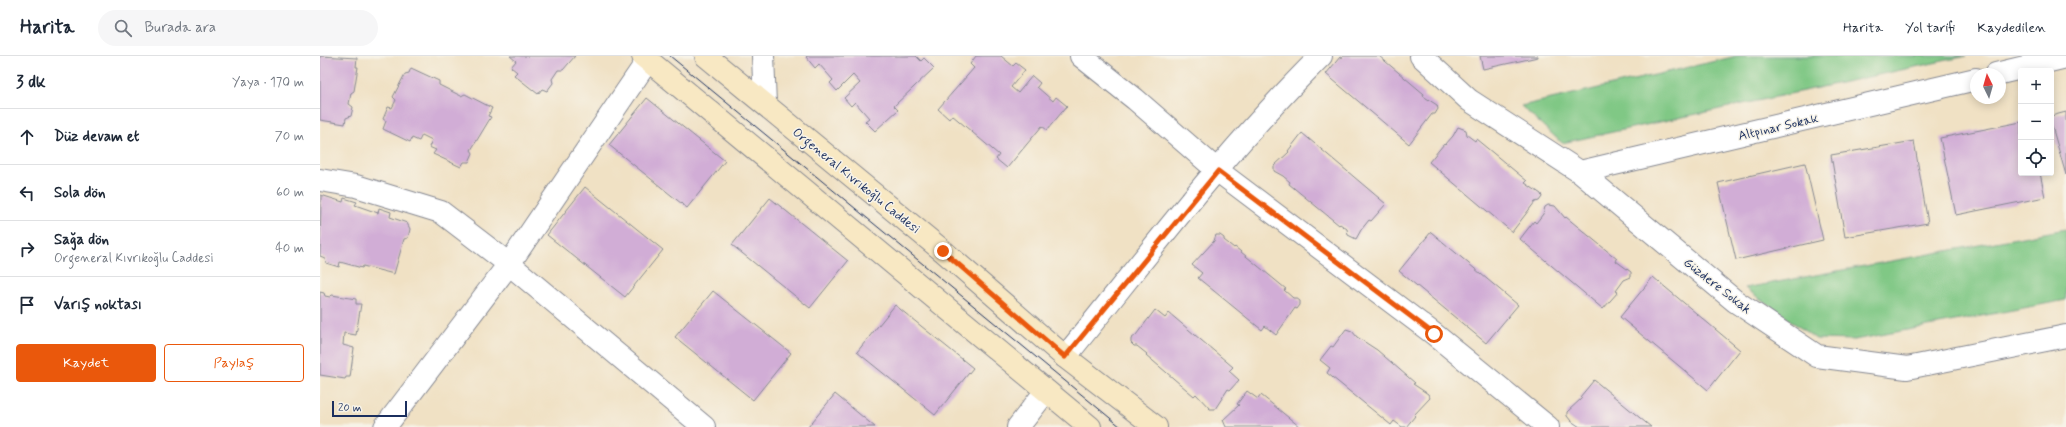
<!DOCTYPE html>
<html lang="tr">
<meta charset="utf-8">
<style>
:root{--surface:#fff;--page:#f6f6f7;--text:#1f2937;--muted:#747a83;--line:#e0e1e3;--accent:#ea580c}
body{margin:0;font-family:Mynerve,sans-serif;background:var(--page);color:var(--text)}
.controls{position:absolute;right:12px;top:12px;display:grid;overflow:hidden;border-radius:4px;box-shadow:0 2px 10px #0003}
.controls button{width:36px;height:36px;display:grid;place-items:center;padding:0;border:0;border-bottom:1px solid var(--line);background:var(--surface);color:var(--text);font:20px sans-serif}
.compass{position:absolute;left:1650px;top:12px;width:36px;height:36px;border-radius:50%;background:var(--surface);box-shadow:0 2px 10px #0003;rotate:355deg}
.scale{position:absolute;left:12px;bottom:10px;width:75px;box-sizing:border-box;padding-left:4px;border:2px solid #1b2f5e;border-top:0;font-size:11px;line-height:14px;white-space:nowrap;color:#1b2f5e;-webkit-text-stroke:3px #f7f3e8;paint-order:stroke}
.stop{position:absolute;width:12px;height:12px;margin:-9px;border:3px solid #ea580c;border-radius:50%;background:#fff}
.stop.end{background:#ea580c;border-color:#fff;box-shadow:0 1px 4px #0008}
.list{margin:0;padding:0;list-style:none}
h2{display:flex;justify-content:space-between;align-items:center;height:52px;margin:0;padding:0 16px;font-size:17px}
h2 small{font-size:13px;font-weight:400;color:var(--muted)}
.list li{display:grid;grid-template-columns:26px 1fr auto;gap:12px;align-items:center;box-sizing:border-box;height:56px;padding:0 16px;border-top:1px solid var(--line)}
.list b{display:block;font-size:15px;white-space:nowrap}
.list p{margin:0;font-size:13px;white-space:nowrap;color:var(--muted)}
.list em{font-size:13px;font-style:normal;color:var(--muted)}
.actions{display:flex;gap:8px;padding:12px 16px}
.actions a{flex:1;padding:9px 0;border:1px solid var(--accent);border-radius:4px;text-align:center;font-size:14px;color:var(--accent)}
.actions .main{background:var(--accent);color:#fff}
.icon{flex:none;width:22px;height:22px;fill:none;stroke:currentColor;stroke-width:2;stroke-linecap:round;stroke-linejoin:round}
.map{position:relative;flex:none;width:1746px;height:371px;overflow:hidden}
header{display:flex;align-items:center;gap:24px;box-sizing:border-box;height:56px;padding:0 20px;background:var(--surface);border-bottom:1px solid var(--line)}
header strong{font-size:19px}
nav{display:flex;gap:22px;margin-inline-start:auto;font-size:14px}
.search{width:280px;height:36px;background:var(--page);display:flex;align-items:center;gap:10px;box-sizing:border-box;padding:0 14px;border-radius:22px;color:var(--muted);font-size:15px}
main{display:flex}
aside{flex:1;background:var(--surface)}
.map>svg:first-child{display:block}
</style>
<header>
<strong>Harita</strong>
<div class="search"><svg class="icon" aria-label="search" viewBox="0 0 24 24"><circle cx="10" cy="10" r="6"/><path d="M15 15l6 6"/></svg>Burada ara</div>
<nav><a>Harita</a><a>Yol tarifi</a><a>Kaydedilen</a></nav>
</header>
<main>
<aside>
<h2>3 dk<small>Yaya · 170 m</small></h2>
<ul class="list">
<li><svg class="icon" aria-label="ahead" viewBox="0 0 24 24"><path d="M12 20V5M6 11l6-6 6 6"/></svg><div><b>Düz devam et</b></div><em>70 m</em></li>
<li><svg class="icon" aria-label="left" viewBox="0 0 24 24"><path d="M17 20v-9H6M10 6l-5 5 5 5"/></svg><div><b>Sola dön</b></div><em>60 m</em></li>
<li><svg class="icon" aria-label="right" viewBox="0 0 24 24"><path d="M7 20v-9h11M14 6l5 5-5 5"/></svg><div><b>Sağa dön</b><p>Orgeneral Kıvrıkoğlu Caddesi</p></div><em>40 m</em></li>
<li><svg class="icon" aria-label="arrive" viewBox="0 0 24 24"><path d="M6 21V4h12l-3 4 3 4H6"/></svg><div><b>Varış noktası</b></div></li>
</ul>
<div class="actions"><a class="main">Kaydet</a><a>Paylaş</a></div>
</aside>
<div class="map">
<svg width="1746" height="371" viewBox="0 0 1746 371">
<rect width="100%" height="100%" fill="#f7f3e8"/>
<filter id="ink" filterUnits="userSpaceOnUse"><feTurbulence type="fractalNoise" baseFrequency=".025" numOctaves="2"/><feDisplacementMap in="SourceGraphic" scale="8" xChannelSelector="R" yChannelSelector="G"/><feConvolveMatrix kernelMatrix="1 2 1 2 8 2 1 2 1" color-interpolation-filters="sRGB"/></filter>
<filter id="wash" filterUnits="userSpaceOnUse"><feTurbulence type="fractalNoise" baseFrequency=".012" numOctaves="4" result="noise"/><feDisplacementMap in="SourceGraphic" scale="16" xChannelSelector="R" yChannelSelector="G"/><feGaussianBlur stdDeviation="0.9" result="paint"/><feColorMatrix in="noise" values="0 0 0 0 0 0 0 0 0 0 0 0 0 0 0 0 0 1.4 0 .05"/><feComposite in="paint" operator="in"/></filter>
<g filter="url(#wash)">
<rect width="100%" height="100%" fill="#f0e1c4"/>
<path fill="#80c885" stroke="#4e7c72" d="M1417 0H1646L1242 87 1201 50Z
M1746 173V244L1534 284 1496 283 1425 232Z"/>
<g id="blocks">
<path fill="#d1add6" d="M0 0 37 2 36 11H38L34 35 31 37 29 48 33 51 31 60 26 62 25 68 0 64Z
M190 0H255L243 14H238L232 23 233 27 227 35 222 33 218 38 194 19 197 16 191 11 196 5Z
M487 0H596L601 5 604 2 614 12 574 50 578 54 555 75 545 65 549 62 535 46 531 50 524 42 540 27 533 19 517 35 510 27 513 24 499 8 495 12 486 1Z
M656 0H681L693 10 696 7 705 14 691 31 698 37 712 20 720 27 717 31 733 45 736 41 747 50 727 74 722 70 687 112 676 103 679 99 632 59 629 63 618 53 654 12 650 8Z
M1023 0H1059L1104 38 1103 40 1117 49 1118 53 1115 58H1112L1089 88 1006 18 1020 1 1022 2Z
M1160 0H1218V1L1163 13Z
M91 12 119 25V29L141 40 145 38 172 52 168 60 171 61 151 94 153 97 149 106H144L141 111 113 98 116 94 109 91 112 84 102 79 99 85 92 82 90 86 63 73 66 65 63 63 68 51 72 52 76 44 73 41 85 18 89 17Z
M327 42 405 105 367 152 289 89Z
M1746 56V119L1731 67V60Z
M1701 66V117H1720L1725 141 1636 159 1620 82Z
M1138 71 1146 74 1147 79 1155 85 1156 83 1207 125 1205 127 1221 138 1222 141 1219 145 1215 146 1192 176 1109 106 1124 88 1125 89 1133 80Z
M982 77 1066 148 1051 165 1049 164 1041 174 1036 183 1028 179 1027 173 1020 168 1019 169 969 128 970 126 963 120 954 115V110L969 96 968 95Z
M1594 85 1608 167 1525 181 1511 99Z
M1485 107 1503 184 1416 204 1398 127Z
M265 131 343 194 305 241 227 179Z
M1 139 23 146 24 142 37 146 35 149 58 157 59 152 71 156 70 161 87 167 90 173 88 182 84 183 74 218 43 210 42 212 20 206 19 211 6 207 5 202 0 200Z
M450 142 528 205 490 252 412 189Z
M1228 149 1235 150 1245 162 1246 161 1297 203 1296 205 1311 216V221L1304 224 1296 235 1298 236 1283 253 1200 183 1214 165 1216 167 1223 158 1225 151Z
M1111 176 1198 249 1166 287 1079 215Z
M896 179H900L904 182V184L914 192 915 191 966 233 964 234 973 242H976L980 245V249L977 253 975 252 956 279 945 270 942 274 878 222 882 217 872 209 894 185Z
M1333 221 1420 294 1388 334 1300 261Z
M393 235 471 297 433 344 355 281Z
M0 236 4 237 5 240 10 241 12 239 36 243V248H41L36 279 24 277 23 289 34 292 30 321H26L25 323 0 319Z
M575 249 653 312 615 359 537 296Z
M835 254 845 262 849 257 913 311 909 315 919 324 910 334 908 333 895 353H890L876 338 874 340 826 299 827 298 817 290H814L811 287V283L816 279Z
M1026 273 1032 275 1037 281 1057 294 1095 327 1093 328 1108 338 1110 342 1094 359 1095 360 1086 371H1082L1074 365 1071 369 1007 317 1010 312 1000 304 1011 290 1013 291Z
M1274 324 1331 371H1260L1251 365 1247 360V356L1262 342 1260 341Z
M927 335 938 343 941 339 980 371H906L903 364 919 349 917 348Z
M515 338 555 371H488Z"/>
</g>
</g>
<g filter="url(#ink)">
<use href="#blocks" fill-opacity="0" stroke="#868891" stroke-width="1"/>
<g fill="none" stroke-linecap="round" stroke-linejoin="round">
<g stroke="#868891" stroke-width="24">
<path id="minor" d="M443 0 445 48
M761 0 815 43 898 115 1114 278 1228 371
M1101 0 1149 44 1260 116 1415 245 1497 300 1587 312 1746 280
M1676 18 1746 1
M1260 116 1656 23
M0 124 36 130 121 156 189 208 384 371
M745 301C828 199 908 92 1001 0
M65 371 189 208 328 4
M698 371 726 335"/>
</g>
<g stroke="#868891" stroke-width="24">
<path id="secondary" d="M323 0 770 371
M386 0 623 195 745 301 836 371"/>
</g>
<use href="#minor" stroke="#fff" stroke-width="22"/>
<use href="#secondary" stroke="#f8e8c3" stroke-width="22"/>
<path stroke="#1b2f5e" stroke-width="1" d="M350 0 801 371"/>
</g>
</g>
<g fill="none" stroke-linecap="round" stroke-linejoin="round" filter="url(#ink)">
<path stroke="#ea580c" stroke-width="5" d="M623 195 745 301 898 115 1114 278"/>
</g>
<g text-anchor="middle" stroke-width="3" stroke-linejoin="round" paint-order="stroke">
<g font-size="13" fill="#1b2f5e" stroke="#f7f3e8">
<text transform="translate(1458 70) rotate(-13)" y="5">Altpınar Sokak</text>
<text transform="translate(537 124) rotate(39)" y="5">Orgeneral Kıvrıkoğlu Caddesi</text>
<text transform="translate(1398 229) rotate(38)" y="5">Güzdere Sokak</text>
</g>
</g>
</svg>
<div class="controls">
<button>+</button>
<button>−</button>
<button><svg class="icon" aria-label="locate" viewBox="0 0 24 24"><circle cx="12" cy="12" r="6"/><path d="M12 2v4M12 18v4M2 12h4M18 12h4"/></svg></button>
</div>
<svg class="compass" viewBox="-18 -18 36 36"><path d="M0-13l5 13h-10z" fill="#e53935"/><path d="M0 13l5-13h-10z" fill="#747a83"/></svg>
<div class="scale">20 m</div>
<div class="stop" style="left:1114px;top:278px"></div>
<div class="stop end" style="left:623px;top:195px"></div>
</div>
</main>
